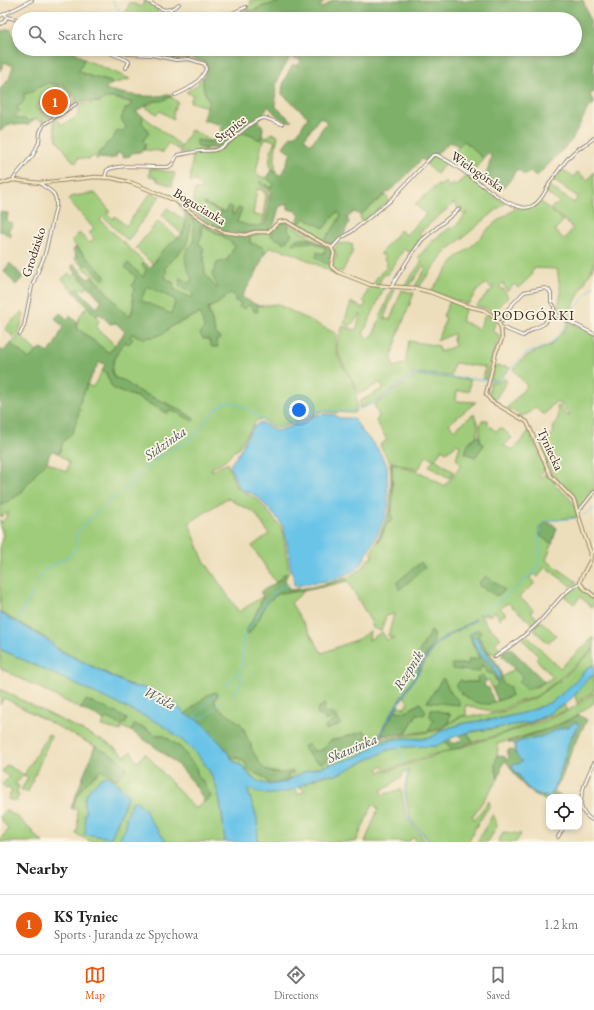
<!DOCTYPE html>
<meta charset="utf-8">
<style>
:root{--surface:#fff;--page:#f6f6f6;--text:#222;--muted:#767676;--line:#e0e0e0;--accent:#ea580c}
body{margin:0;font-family:"EB Garamond",serif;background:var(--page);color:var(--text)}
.controls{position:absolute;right:12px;bottom:12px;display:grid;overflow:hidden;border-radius:8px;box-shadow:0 2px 6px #0003}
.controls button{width:36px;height:36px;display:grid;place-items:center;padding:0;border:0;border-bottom:1px solid var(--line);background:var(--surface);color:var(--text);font:20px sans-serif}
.you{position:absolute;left:299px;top:410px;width:14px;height:14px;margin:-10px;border:3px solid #fff;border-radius:50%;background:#1a73e8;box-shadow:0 0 0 6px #1a73e833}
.badge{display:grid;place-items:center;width:26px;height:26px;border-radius:50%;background:var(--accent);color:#fff;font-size:13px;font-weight:700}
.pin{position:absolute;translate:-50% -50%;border:2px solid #fff;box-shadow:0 1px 4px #0006}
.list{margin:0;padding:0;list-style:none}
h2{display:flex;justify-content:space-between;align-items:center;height:52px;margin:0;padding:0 16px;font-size:17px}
h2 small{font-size:13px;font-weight:400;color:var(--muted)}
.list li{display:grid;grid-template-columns:26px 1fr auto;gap:12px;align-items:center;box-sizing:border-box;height:60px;padding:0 16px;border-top:1px solid var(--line)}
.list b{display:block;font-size:15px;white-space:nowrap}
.list p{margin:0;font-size:13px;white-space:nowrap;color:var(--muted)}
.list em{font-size:13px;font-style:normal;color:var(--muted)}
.icon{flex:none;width:22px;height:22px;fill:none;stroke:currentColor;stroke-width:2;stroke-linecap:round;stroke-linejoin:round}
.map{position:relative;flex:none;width:594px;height:842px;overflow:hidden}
.search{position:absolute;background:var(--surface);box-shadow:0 2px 6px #0003;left:12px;right:12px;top:12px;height:44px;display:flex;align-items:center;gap:10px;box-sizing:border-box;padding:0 14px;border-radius:22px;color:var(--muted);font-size:15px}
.sheet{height:112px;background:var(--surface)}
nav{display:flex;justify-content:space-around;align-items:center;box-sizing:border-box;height:56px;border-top:1px solid var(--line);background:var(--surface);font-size:11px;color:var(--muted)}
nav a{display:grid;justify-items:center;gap:2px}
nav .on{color:var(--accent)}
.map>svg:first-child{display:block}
</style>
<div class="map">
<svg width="594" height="842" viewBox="0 0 594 842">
<rect width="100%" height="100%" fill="#fcf5e5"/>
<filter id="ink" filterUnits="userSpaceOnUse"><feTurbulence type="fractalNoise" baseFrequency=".025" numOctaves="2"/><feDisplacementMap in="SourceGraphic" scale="8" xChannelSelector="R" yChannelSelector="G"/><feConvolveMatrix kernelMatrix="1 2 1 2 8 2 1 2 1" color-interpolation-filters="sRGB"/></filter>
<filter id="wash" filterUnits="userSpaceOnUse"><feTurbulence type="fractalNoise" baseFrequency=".012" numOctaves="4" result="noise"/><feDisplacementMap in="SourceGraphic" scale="16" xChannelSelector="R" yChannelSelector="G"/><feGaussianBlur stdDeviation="0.9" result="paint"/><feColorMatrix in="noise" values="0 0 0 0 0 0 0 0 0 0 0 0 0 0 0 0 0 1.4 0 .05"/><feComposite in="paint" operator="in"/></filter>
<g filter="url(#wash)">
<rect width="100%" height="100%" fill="#eddebb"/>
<path fill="#9fcc7a" stroke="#6d7b4c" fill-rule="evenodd" d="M250 0H279L280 2 263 6 253 11 246 9 251 4Z
M145 1 159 9 157 13 160 17 164 11H169L163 19H155L152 15 149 19H123L130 2 141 7Z
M84 59 130 79 112 84 111 82 90 76 79 71Z
M41 75 54 84 59 85 35 107 45 120 43 122 36 119 31 120 28 125 19 124 7 115Z
M203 77C203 86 203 92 209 100L207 107 190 102 193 95 186 92 199 84 198 82Z
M63 84 73 96 47 119 37 107Z
M171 97 178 102 173 111V119L160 111 157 114 145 107C153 101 162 100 171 97Z
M104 98H113L131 102 126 127 123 132 118 130 112 140 107 143 103 150 98 153V158L97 160 95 156 88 159 78 158 76 163 72 160 57 140 53 120 54 119 60 122 61 125 77 117 81 104 91 105 90 103 101 102Z
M143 116 180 145 179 150 168 143 162 153 160 151 144 150 143 141 145 137 142 122Z
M191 130C197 132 200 136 207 138L210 142 196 140 198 147 207 149 206 150 181 154 180 153 182 145Z
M239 133C247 133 251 133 257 139H261L262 141 263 135 268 137 271 133 278 136C275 149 274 160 276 173 265 165 271 151 275 141L266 138 262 144 256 171 259 176 267 178 274 184 272 189 265 185V187L260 181V183L269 195 266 211 262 226H250L237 222 242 208 234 215 232 214V207L228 206 225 213 204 204 222 213V214L208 219 192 208 195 190 203 189 196 181 190 182 193 153C213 151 226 151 239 133ZM257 189 262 190 266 195 263 216 253 215Z
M464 141C472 146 475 153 483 158L471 175 448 161 459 146Z
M433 156H437L446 162 437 174 426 164Z
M150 168 175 173 172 186 157 181V178L149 176Z
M562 169 574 177 577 172 588 180 594 172V265L566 319 556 313 561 294 557 269 536 268 531 272 532 275 518 288 515 284 507 291 503 283 499 287 504 290 508 297 493 313 485 308 476 306 495 286 494 285 491 288 486 283 477 291 468 304 460 302 431 291 455 259 474 244 492 225 517 207C526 209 532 209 539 202H541L563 221 555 230 564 240 573 228 551 209 554 205 556 206 559 202 545 192 549 186 574 203 578 197 553 180Z
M467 175 489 192 505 203 444 253 419 287 415 286 426 268 423 266 409 287 404 286 422 261 418 258 432 241 451 227 452 230 468 212 464 215 454 203 419 233 423 237 411 253 404 249 387 275 385 274 381 279 379 285 374 283C375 281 377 277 379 275 384 268 391 269 384 259L385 257 380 254 400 230 406 235 426 214 415 204 436 186 440 185 441 186 445 181 449 187 453 183 456 185Z
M95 193 110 211 107 213 113 219 115 216 126 226 151 193 160 196 128 241 103 217 100 220 144 262 142 266 147 270 143 277 128 264 136 277 132 286 135 289 132 295C134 303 134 311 128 317L102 286 74 258 76 256 85 265 87 264 103 280 106 277 71 241 79 233 90 243 94 238 89 233 94 229 68 199 73 196Z
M385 195 390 200 361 223 360 215Z
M167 208 185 221V228L182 234 162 216Z
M337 212 341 215C337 225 329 232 324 241L297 226 304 218Z
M190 215 193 218C194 225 196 233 194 241 190 254 184 265 192 278L190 283 180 278V286L193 293 192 298C178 292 166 287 164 270L172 259 186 246 190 229Z
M158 221 178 238 162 251 153 264 136 248Z
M201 224 224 237 236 246 227 260 218 288 216 289 205 274 203 247 198 243 202 235Z
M289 224 313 239H296L312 242 326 248 323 254 324 263 329 264 332 270 337 274C319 267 287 247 269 248L265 253 263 247 250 243V236L272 231 271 236 288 230Z
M347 243 353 245 352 248 353 251 342 272 336 270 333 266 335 256 337 257 334 249 338 244Z
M69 273 72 277 76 273 88 286 85 290 82 287 79 291 77 289 74 292 62 279Z
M147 286 176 300 171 315 140 300Z
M370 286 384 288 363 334 367 337 368 339 373 336 391 290 395 289 384 318 390 320 402 290 414 293 396 340H397L392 354 393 367 406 363V357L409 341 439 346 440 352 455 346 453 339 455 333 437 341 446 318 443 316 450 301 466 308 461 321 479 329 486 313 496 321 493 329 494 332 501 336 493 352 486 379 483 378 485 367 454 363 451 376 415 373 374 403 359 408 360 401 384 388 380 383 359 394C355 380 336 358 337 345 337 339 341 332 343 326L356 330 361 314 350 326 344 323 351 302 363 308 366 303 363 301Z
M231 293 252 307 255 312 257 307 259 306 277 304 337 334C330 353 345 367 353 383 358 393 357 401 356 411L353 413 338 412 337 413 321 411 305 420 277 428H273L261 419 256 421 236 451 235 450 226 459 211 469 212 471 227 463 236 487 258 500 281 527 284 537 289 572 287 575 285 573 276 583 252 546 269 534 255 513 227 498 189 523 203 559 239 612 263 596C259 609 253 620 245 632L259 619 266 603 279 593 304 591 291 603 322 653 358 639 370 631 369 640 382 632 387 640 394 638 388 636 394 614 386 616 381 631 373 628 370 619V620L346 578 363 568 368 559H371L373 555 371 553 377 541H379L391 516 392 510V463L424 474 443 485H445L454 475 461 464 456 459 460 446 457 444 446 452 442 449 435 459 454 472 449 478 429 466 434 459 426 456 418 470 389 461 380 445 387 440 376 421 379 416 374 405 416 376 419 375 470 380 469 391H457L456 401 476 402 449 424 454 430 474 414 478 425 477 436 469 442 465 453 475 457 484 445C478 439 480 432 480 424L483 420H488V424L494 430 497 431 500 428H502L512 438 504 446 511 449 515 448 529 431 546 469 538 476 540 478 547 472C550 476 553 481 556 485 567 497 575 499 577 517L548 521C530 529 542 537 552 544L546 560 577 582 573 586 570 585 545 567 538 577 534 574 529 578 535 583 519 597 533 609 531 613 540 621 535 626 508 603 500 608 506 614 501 617 500 620 495 611 489 616 488 613 482 616 480 613 479 614 486 624 501 638 495 643 502 650 496 655 488 651 478 636 472 642 480 659 468 664 452 669 481 663 493 674 498 684 493 689 489 680 486 681 482 676 478 682H466L460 680 457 686 462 694 488 704 511 696 502 683V677L514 669 522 677 527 690 538 686 553 677 536 659 539 656 522 639 526 635 560 668 594 637V648L561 678 538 695 533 698 516 702 503 710 492 712C489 710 472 707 466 705V715L458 717 448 724 450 714 435 719 428 731 405 734 417 714 420 703 406 712 395 711 398 706 405 708 408 702 404 696 434 647 445 638 476 620 475 619 465 626 450 633 433 646 384 725 378 741 372 748 356 757 306 771 290 780 284 774 267 771 262 767 252 751 251 745 246 736 244 729 240 723 221 711 215 705V700L207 695 185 714C173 701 165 695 147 689 142 688 136 689 132 686 107 673 80 661 55 647L53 645 44 637 0 612V543H1L3 535 1 528H0V519L2 523 9 512 0 517V506L20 494 36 473 47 462 67 472 69 462 59 454 63 442 73 432 78 407 87 385 93 387 102 371 106 373 111 385 115 390 134 396 167 413 169 411 175 412 195 419 177 408 136 390 123 380 115 378 112 372 113 363 119 349 125 342 132 339 130 337 132 334 143 338 153 337 162 334 172 326 201 313 208 339 217 347 216 340 220 338 215 332 208 308 217 304ZM443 678 451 693 459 701 427 702ZM330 741 321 763 313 759 303 747 309 744 314 751 322 750Z
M88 305 99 319 97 326V328L115 345 109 353 76 327 80 316Z
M21 312 24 314 19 333 14 338 5 328Z
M569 322 594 335V491L578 511C576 491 562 489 552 473 546 464 543 453 539 444 546 441 551 438 554 431L553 429 558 417 557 407 560 406 565 415 570 416 560 403C550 401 551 410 544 414L541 413 535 407 529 413 522 416 507 408 527 386 513 369 526 356 551 345 566 328Z
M20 335 37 352 29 359 11 344Z
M494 366 509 367 510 368 499 380H490Z
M504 378 507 381 495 400 489 395 490 382H499Z
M578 585 594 598V604L592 607 580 597 574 604 564 596Z
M541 621 556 635 548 643 533 629Z
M0 649 151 719C176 731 201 753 213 778 221 796 223 823 225 842H165V840L146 816V810L134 801 132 803 126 818V828L121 836 119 842H92L76 834 78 826 77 809H72C79 788 85 783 102 770L107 772 115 757 4 698 0 705V689L109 744 126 756 131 751 137 763 145 753 195 809 210 797 204 783 198 776 196 768 181 748 163 735H156L148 730 135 725 131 731 122 727H121V731L102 726 104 720 107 718 121 725 87 701 81 709 0 668ZM111 777 128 795 111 838 85 834 87 829 84 815Z
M594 649V665C589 665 583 671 582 675L566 690 552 702 527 712 502 718 465 723 443 730 432 737 421 739 405 738 378 745 381 739 436 731 440 730 458 718 463 716H474L497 713 505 711 516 704 533 699 562 679Z
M594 675V691L577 703 575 695 580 686Z
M594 693V703L578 714 579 715 551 728 497 744 498 748 495 765 498 779 472 817 475 819 489 801 490 805 477 825 468 842H430L410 819 405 790 409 771 403 772 402 778 398 779 390 786 381 790 382 795 401 789 407 818 426 842H417L414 837 408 842H365L378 809 373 804 356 842H258L257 818 247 789 248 788C264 796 280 794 296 788L298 795 305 790 299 787 312 780 331 774 334 776 388 750 403 747 436 746 445 741 452 750C429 754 408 764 386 770L382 766 378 769 380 772 384 770 385 772 546 720 568 711Z
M564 705 567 710 562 712 495 736 473 742 467 733 531 722 547 715 556 707Z
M48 734 51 736 28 792 21 790 28 778 24 775 15 784 19 786 16 794 19 795 16 802 8 799 12 790 8 788 6 789 2 784 9 777 2 771 7 765 24 775Z
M231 757C242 758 246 762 251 772 259 774 265 777 270 785 250 782 253 775 241 765 237 762 234 762 231 757Z
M6 809 13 815 14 814 33 832 34 835 43 842H0V839L9 829 0 818V815Z
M493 814 497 826 488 842H477Z
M503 832 521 834 516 842H498Z"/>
<path fill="#7fb06a" stroke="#5d6d44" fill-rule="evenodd" d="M279 0H325L320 7 322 8 333 0H583L591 23 590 27 594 36V93L592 92 590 96 594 100V104L588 108 572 140 537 176 529 172 524 175 519 170H516L508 183 502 189 493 186 485 179 490 162 491 155 488 153 483 158C476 153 472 146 464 141L459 146 450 142 436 154H434L426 163 422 159 400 182 360 215 354 212 347 218 349 222 344 234 333 245 324 241C329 232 337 226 341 215L337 212 324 228 304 218 297 226 294 224 300 216 296 211 288 209V203L279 207 274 225 270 229 267 231H258L244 234 225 232 208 223 180 201V200L208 219 222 214V213L204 203 225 213 228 206 232 207V214L234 215 238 208H242L237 222 250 226 264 225 268 211 271 192 265 187 266 184 271 188 274 184 267 178 272 170 281 176 291 153 283 147 291 136 297 134 308 117 282 94C282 82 287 74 293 64L297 66 302 60 290 57C278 78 274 81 276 107L292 121 286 122 277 116 268 106 262 117 259 118 258 121 262 125 263 129 261 139H257C251 132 245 133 237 133 225 148 216 150 198 147L196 140 210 142 220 136 222 125 203 120 209 100C201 88 201 80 207 68L206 63 189 57 176 60 161 56 163 49H300L312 52 314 49H575V19H221L246 9 253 11 263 6 279 2ZM320 117 327 122 311 144 304 139Z
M11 29 12 33 19 37V49H72L84 59 79 72 90 76 111 82 112 84 108 86 105 89C127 95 150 99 172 94L171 97 161 101H152L136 112 143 116 142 122 149 133 143 141 146 144 144 150 139 152 131 153 130 156 123 157V154L117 153 116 157 110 159 98 158V153L103 150 107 143 112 140 118 130 123 132 126 127 121 119 125 109 131 106V102L113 98H104L101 102H80L75 103V96L62 83 59 85 48 83 37 88 32 92 24 94V100L22 104 17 107 19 112 14 116 19 119H25L28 121 34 120 28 126 26 124 15 125 12 123 0 131V89L9 79 13 66 4 62 0 71V31Z
M179 204C200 220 222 241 250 236V243L263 247 265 253 256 273 242 296 243 298 259 306 257 308 258 312H255L252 307 249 305 245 309 239 307 241 303 235 301V296L231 293 217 304 208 308 215 332 220 339 216 340 218 347H212L208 339H203L200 334 204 328 200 313 172 326 162 334 153 337 143 338 132 334 130 337 133 339 129 344 125 342 119 349 113 363 112 372 115 378 123 380 136 390 177 408 195 419 193 421 175 412 169 411 168 413 134 396 115 390 111 385 106 373 102 371 105 364 99 362 87 385 78 407 80 409 73 432 63 442 59 454 53 451 50 453 47 462 36 473 20 494 0 506V349L3 351 5 350 10 343 29 359 41 348 48 353 54 346 63 327 55 318 60 313 67 319 70 316 77 322 76 327 109 353 125 332 116 323 110 324 100 314 96 316 74 292 77 288 97 308 102 301 71 267 74 264 88 279 92 277 129 317C134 311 134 303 132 295L135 289 132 286 136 277 125 267 128 263 143 277 146 270 142 266 144 262 150 268 162 251 182 234 185 228V213L179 206ZM191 216 193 218 194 241 190 248H188C182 257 187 270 192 278L190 283 179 278 180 286 193 293 192 298 173 289 174 283 165 278 167 271 164 269 172 259 186 246 190 229ZM201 225 224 237 235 246 227 260 217 263 212 275 218 288H216L205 274 203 247 198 243 202 235ZM147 286 176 300 171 314 141 300Z
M0 212 8 213 7 221 13 224 8 231 12 234 10 237 2 231 0 232Z
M281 222H286L289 224 288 230 292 234 285 243 271 236 272 231Z
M296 239H313L331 249 333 253 329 264 324 263 316 257 317 252 323 254 326 248 312 242 292 244Z
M76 247 106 277 103 280 87 264 85 266 76 256 73 250Z
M10 263 23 277 16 285 4 271Z
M477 436 480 437V442L484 445 475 457 465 453 469 442Z
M390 463H392L393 500 391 516 393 519 390 523 388 522 379 541H377L390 510 391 474Z
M546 523H551L557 528 552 544 540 536 541 527Z
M421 562 425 568 399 590 397 582Z
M285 573 287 575 285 580 289 590 313 587 346 578 348 581 304 591 279 593 266 603 259 619 248 635 245 632C253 620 259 609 263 596L260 592 279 581Z
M486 576 492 580 505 590 497 596 479 586C479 581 482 579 486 576Z
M477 629 481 632 478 636C486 653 503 663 502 683L510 687 511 696 498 701 493 689 498 684 493 674 486 672 482 664 479 672 452 669V664H468L469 659H479L469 635Z
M431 631 433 632 434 642 417 669 412 664Z
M510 648 545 682 527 690 519 682 522 677 502 656V652Z
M483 676 486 681 484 683 485 687 489 688 494 703C478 707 465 699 456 686L460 680 466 682H478L477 677Z
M443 678 451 693 459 701V705L427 702Z
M216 692 218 695 215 700V705C223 712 233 716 240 724 244 727 244 731 246 735 247 739 251 742 251 746 252 752 255 754 258 760 265 774 278 775 293 771V773L287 776 290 780 270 785C264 774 256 775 247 769L246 763 238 758 231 757 223 746 201 722 185 714 207 695Z
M86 700 117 713 127 719 126 723 121 725 107 718 104 720 81 709Z
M420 703 426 711 424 715 417 714 405 734 382 736 386 725 395 711 406 712Z
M324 704 325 707 323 711C334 718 332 707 341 724L326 730 325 727 330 723 336 721 334 718 325 721 324 717 319 716 317 712 318 708Z
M431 709 450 714 448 724 439 729 428 731 434 719 430 717Z
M579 715 587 720 572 749 563 775 554 792 559 794 562 797H550L560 774 565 756 567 746 577 727H564L543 737 517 742 515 744 508 742 551 728Z
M135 724 148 730 156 735H163L181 748 196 768 198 776 204 783 211 797 204 802C191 770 159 749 131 731Z
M365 731 367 738 342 754 321 763 313 759 303 747 309 744 314 751 322 750 330 741Z
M467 733 473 742 452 750 445 741 449 739 454 744 462 740 459 735Z
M95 746 115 757 127 767 117 780 102 770C85 783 79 788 72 809L71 808Z
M509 749 514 751 515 754 522 761 513 770C525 781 530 796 549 797V802C524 791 521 783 506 761L503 763 498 779 495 765 497 755 505 757 507 760 509 758 507 751Z"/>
<path fill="#6ac4e8" stroke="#527783" d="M324 414 335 415 339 418H353L362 431 377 448 387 465 388 508 385 517 375 539 361 565 357 569 336 579 295 586 294 585V578L291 571 287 543 283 527 279 520 257 496 238 487 230 467C231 462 234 460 237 456 244 445 249 427 261 422L273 430 276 431 305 422 317 415Z
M0 612 13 621 21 623 20 624 52 643 55 648 133 687H141L160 693 171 702 175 703 185 714 201 722 223 746 233 761 242 766 251 777 259 782 270 785 285 782 306 771 356 757 372 748 378 741 384 725 433 646C445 633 462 630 475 618L476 620 445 638 434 647 386 725 378 744 394 739 405 738 421 739 432 737 443 730 465 723 502 718 527 712 552 702 566 690 582 675C584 670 589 666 594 665V675L585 681 575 695 564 705 556 708 547 715 531 722 502 727 474 731 456 736 436 746 403 747 388 750 334 776C323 770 307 783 297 788 287 792 276 795 266 794 260 793 253 791 248 788L247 789 257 818 258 842H225C223 822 221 796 213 778 202 754 180 738 159 723L0 649Z
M473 637 476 638C478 641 479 645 482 649 489 659 503 667 499 681L498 680 494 668 490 662 482 657 472 640Z
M574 722 578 723 579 725C568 737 565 758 560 773 557 781 554 789 550 797 540 797 529 790 522 782 521 780 521 778 520 776 517 772 513 771 512 766L513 764H519L522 761C515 756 515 752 515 744 521 740 527 740 533 739 546 737 557 727 569 727Z
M105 776 110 777 128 795 111 838 84 834C88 826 82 819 86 812 79 797 93 784 105 776Z
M134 801 139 802V804L146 810C147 820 159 830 165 840V842H119L121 836 126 828V818L132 803Z"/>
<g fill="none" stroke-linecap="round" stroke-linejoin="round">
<path stroke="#6ac4e8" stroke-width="1" d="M112 0 118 8 122 19
M359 410 376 402 416 374 498 381 525 354 551 344 565 327 570 315 594 286
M583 515 594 509
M38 581C40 577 42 573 45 570 52 563 71 558 76 548 79 543 74 538 76 533L103 506 120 494 152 462 194 436 214 411 227 402H231L246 408 275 428 306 418 319 410 348 411 357 410
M33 592V591
M480 616 535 572 539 562V534L540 529 543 524 548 521 578 518
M17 622 32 594
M472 630 474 637
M225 686 242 667 243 638 264 605 273 594 281 587 289 585
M232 694 239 688 242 673
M193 718 215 695
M195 719 205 717 222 702
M399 748 404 764
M406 770 407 774 404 790 409 819 429 842"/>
</g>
</g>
<g filter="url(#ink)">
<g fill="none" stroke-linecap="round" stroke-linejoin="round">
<g stroke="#94846c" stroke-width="4">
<path id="street" d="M146 0C159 8 166 15 179 4
M170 10 174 15 176 19
M5 14 7 17 19 20
M0 16 17 8 32 0
M219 19 246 7
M0 24 4 22 7 17
M100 49 127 60 129 62 126 68
M110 49 129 54 152 55 176 60 189 59 205 64 206 69C200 83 188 90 175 95
M105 177 107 170C121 163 152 168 168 167 175 165 174 158 178 155 185 154 192 152 200 151 206 150 213 152 218 149 231 144 253 117 264 118 270 119 276 123 282 124
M13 180 17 174 33 155 39 142 40 132 44 124 76 104
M332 248 340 239 351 232 390 201 433 155H437C448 161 460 168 470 176 483 185 518 217 534 205 543 200 547 186 553 178 559 170 565 161 572 154 579 147 587 144 594 138
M391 287 409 258 422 240 459 209
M554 314 594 334
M499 323 502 321 508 309 524 292 545 288 549 290 551 294V302L554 306V314L550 316 544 324 533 329 523 336 501 327
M20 334 24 326 32 286 45 254 56 206C57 190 49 192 40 183
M578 512 594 492
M495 657C509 647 524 637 536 625 551 611 562 591 580 583
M594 763C590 770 588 776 585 783 580 799 576 812 594 821
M558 837 564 827"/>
</g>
<g stroke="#94846c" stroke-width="4.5">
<path id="secondary" d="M0 184 13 180 40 183 95 177 112 178 132 183 174 200 208 224 224 232 245 235 255 232H268L279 222 286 221 312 237 331 247 334 253 331 266 334 269 338 272 371 285 414 288 430 292 463 305 484 310 495 318 501 327 502 339 496 352 486 394 491 401 527 422 551 476 574 500 584 534 591 553 590 561 581 578 580 583 584 588 594 596"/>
</g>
<use href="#street" stroke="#fff" stroke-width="2"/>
<use href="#secondary" stroke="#f7e9c3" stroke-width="2.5"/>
</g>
</g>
<g text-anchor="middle" stroke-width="3.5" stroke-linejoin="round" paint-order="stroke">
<g font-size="13" fill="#3b2a1e" stroke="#fcf5e5">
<text transform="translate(230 128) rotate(-37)" y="5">Stępice</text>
<text transform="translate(478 171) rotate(34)" y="5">Wielogórska</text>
<text transform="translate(200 206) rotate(31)" y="5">Bogucianka</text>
<text transform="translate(33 252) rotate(-72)" y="5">Grodzisko</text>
<text transform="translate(551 449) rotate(65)" y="5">Tyniecka</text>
</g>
<g font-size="14" letter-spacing="1" fill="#3b2a1e" stroke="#fcf5e5">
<text x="534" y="320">PODGÓRKI</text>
</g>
<g font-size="14" font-style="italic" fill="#49585b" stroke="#fcf5e5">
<text transform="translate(165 443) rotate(-35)" y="5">Sidzinka</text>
<text transform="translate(408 670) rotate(-58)" y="5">Rzepnik</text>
<text transform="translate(160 698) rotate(28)" y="5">Wisła</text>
<text transform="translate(352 748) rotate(-23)" y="5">Skawinka</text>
</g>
</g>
</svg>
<div class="controls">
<button><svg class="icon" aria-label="locate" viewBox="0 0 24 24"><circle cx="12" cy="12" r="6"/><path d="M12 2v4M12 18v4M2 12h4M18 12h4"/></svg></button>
</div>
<div class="you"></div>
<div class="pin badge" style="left:55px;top:102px">1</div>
<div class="search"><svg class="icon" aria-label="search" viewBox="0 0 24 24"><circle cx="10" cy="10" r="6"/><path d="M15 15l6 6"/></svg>Search here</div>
</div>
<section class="sheet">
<h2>Nearby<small></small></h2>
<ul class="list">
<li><span class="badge">1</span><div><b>KS Tyniec</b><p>Sports · Juranda ze Spychowa</p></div><em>1.2 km</em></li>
</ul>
</section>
<nav>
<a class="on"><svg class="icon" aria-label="map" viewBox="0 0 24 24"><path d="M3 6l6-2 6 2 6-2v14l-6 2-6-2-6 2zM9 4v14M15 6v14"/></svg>Map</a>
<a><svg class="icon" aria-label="directions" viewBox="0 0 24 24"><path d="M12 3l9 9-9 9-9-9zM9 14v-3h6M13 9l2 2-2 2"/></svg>Directions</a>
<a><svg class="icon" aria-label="saved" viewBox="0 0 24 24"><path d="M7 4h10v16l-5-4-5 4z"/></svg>Saved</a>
</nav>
